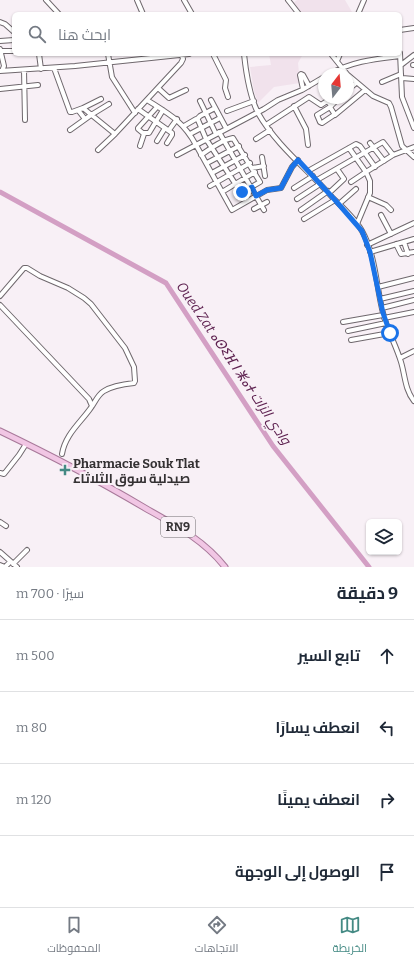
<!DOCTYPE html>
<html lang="ar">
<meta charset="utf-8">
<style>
:root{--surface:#fff;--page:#f6f6f7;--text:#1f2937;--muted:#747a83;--line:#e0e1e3;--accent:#448a84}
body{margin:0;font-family:Bitter,Cairo,"Noto Sans Tifinagh",serif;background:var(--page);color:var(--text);direction:rtl}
.controls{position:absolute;right:12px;bottom:12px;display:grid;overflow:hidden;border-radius:6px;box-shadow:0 1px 3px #0004}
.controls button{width:36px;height:36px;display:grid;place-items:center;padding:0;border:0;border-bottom:1px solid var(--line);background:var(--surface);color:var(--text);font:20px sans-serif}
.compass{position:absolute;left:318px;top:68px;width:36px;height:36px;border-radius:50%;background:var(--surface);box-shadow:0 1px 3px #0004;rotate:16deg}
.stop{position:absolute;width:12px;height:12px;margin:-9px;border:3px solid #1a73e8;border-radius:50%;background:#fff}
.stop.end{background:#1a73e8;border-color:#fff;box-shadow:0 1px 4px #0008}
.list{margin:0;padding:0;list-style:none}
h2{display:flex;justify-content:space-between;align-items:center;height:52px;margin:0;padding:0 16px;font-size:17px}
h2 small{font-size:13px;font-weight:400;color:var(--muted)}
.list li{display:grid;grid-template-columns:26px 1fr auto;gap:12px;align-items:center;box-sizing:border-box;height:72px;padding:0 16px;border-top:1px solid var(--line)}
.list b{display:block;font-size:15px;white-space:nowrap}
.list em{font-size:13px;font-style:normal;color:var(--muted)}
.icon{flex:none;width:22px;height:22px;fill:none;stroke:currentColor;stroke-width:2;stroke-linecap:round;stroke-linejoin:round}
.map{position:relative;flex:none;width:414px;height:567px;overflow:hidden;direction:ltr}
.search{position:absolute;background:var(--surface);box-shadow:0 1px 3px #0004;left:12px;right:12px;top:12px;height:44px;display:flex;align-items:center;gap:10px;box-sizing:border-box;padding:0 14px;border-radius:6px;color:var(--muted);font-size:15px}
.sheet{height:340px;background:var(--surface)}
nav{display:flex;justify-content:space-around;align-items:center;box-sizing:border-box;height:56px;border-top:1px solid var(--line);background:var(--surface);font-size:11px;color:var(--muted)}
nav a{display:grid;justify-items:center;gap:2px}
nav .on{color:var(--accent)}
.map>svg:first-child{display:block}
</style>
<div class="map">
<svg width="414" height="567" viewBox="0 0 414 567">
<rect width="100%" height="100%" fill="#f8f0f6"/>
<path fill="#f1e2ec" d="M297 0H345L352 12 351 14H301L293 3Z
M269 54H303L298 63 300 83 274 87 258 103 254 91 250 67 271 65Z"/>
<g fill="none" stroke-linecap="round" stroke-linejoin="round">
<path stroke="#d39fc4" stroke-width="5" d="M0 192 166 283 273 446 369 567"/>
<g stroke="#6f686d" stroke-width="6">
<path id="minor" d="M46 0 59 14
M137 0 143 14
M184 0 192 14
M288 0 299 14
M358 14 364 0
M0 22 5 24 14 32
M400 30 414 28
M0 41 14 40
M0 49 4 66 2 71
M0 51H14
M400 53 402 97 414 128
M39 54 41 69
M108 54 112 77 135 113
M213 54 226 80 225 88 228 97
M244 54C246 73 249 95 258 113 276 145 308 170 332 197 342 207 355 218 362 231 376 256 376 286 383 313 387 330 396 345 401 362 405 375 405 390 414 401
M331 54 347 74
M337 61 340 54
M401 65 414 55
M413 65H414
M54 68 70 112H72L83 108 115 134 181 63 183 59 182 55
M24 70 25 120
M0 71 75 66 189 54
M330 74C352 61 376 59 400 56
M348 75 373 96 389 103 391 107 402 146 414 157
M402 78 414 79
M382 82 401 74
M158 88 169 98 186 90
M0 89 38 85
M303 89 300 75 301 74 303 75 309 86
M348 90 356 83
M339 98 330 107 335 115 365 90
M147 100C169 114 183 121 196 145L264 109 278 100 302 90 324 77
M211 100 226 128
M200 101 216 134
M294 106 306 129 308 145
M330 107 317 115 320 122 322 123 334 115
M83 108 101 99
M138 109 172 133V135L167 143
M78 110 85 119
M227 111 254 101
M197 119 200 116 215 108
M266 125 309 97 321 105 327 101 331 105
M184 126 196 119 198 120 206 139
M70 130 91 115 109 104
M169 130 177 119
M219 132 264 210
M144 133H149L163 110
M190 134 220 118
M256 139 270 130
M157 141 165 128
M370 143 384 161
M140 146 144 134 138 129V128L157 107
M349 148 366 172 351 182
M98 150 115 134
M177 155 196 145 232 210 267 190 281 188 292 167 298 160
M201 155C211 148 222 140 233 138L260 182 243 192 240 191 206 139
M262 157 265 176
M207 163 239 146
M252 168 264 166
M308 171 356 144 360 146 375 167
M212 173 245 155
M317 180 383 142 393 155
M210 186 250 163
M294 188 313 176
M222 192 255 172
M329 193 344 179 337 169
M368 197 386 205 391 210
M297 199 320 184
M339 204 356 189
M254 209 267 202
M301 210 328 191
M381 215 391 234
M304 219 335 200
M357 224 370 193V181L366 172 393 155 414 147
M404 242 408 254
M396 244 401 254 414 252
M367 245 414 223
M370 252 414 239
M378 287 414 278
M0 296 24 268H27L40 276 68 288 84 298 91 304 125 348 134 367 135 381 134 383C125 384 112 386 104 391 97 395 95 403 90 409 80 423 65 435 62 454
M380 299 414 291
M0 305 89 399 92 406
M382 308 414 300
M384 318 414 312
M343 322 383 315
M348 331 386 323
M351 340 390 333
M400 358 414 351
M0 473 4 474 19 455 26 444
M0 522 6 526
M0 552 17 567
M13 564 27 550
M0 565 5 567 10 562"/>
</g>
<g stroke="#a8799a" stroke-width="7">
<path id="major" d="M0 431C50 455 98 480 145 508 175 525 204 540 225 567"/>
</g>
<use href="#minor" stroke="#fff" stroke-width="4"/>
<use href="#major" stroke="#f1c6e4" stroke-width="5"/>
</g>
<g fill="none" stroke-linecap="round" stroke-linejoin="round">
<path stroke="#1a73e8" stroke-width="5" d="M242 192 252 187 256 196 267 190 281 188 292 167 298 160 335 200 362 231 370 252 383 313 390 333"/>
</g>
<path fill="#448a84" stroke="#f8f0f6" stroke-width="1.5" d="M63 464h4v4h4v4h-4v4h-4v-4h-4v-4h4z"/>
<g text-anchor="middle" stroke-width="4" stroke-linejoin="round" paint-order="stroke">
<rect fill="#f8f0f6" stroke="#6f6a6e" stroke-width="1" x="161" y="517" width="34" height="20" rx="3"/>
<g font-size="12" font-weight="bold" fill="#343133">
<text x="178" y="531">RN9</text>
</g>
<g font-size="13" font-weight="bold" fill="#343133" stroke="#f8f0f6" text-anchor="start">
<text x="73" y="468">Pharmacie Souk Tlat<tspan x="73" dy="15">صيدلية سوق الثلاثاء</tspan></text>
</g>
<g font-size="14" font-style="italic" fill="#5c1f4e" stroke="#f8f0f6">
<text transform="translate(234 363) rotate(56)" y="5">Oued Zat ⴰⵙⵉⴼ ⵏ ⵥⴰⵜ وادي الزات</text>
</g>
</g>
</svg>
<div class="controls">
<button><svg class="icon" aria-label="layers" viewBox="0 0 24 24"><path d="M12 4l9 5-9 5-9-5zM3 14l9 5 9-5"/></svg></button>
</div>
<svg class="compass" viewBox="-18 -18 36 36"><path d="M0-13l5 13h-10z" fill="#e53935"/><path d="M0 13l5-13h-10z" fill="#747a83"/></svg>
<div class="stop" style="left:390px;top:333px"></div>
<div class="stop end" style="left:242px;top:192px"></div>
<div class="search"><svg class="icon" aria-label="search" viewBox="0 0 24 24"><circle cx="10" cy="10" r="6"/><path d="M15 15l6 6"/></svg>ابحث هنا</div>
</div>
<section class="sheet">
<h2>9 دقيقة<small>سيرًا · 700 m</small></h2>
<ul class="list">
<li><svg class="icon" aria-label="ahead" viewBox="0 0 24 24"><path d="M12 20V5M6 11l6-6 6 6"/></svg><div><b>تابع السير</b></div><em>500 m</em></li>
<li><svg class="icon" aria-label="left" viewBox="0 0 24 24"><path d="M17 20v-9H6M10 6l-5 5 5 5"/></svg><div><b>انعطف يسارًا</b></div><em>80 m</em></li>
<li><svg class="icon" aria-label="right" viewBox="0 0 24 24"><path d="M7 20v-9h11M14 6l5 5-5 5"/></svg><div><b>انعطف يمينًا</b></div><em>120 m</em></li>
<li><svg class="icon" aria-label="arrive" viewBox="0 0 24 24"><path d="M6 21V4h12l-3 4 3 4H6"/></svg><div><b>الوصول إلى الوجهة</b></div></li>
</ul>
</section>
<nav>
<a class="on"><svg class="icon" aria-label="map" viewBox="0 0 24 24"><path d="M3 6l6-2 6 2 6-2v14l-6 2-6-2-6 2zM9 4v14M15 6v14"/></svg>الخريطة</a>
<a><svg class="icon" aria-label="directions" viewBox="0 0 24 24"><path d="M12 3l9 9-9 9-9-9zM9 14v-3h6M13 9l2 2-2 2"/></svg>الاتجاهات</a>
<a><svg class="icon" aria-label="saved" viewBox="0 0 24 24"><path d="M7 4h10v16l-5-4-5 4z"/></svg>المحفوظات</a>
</nav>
